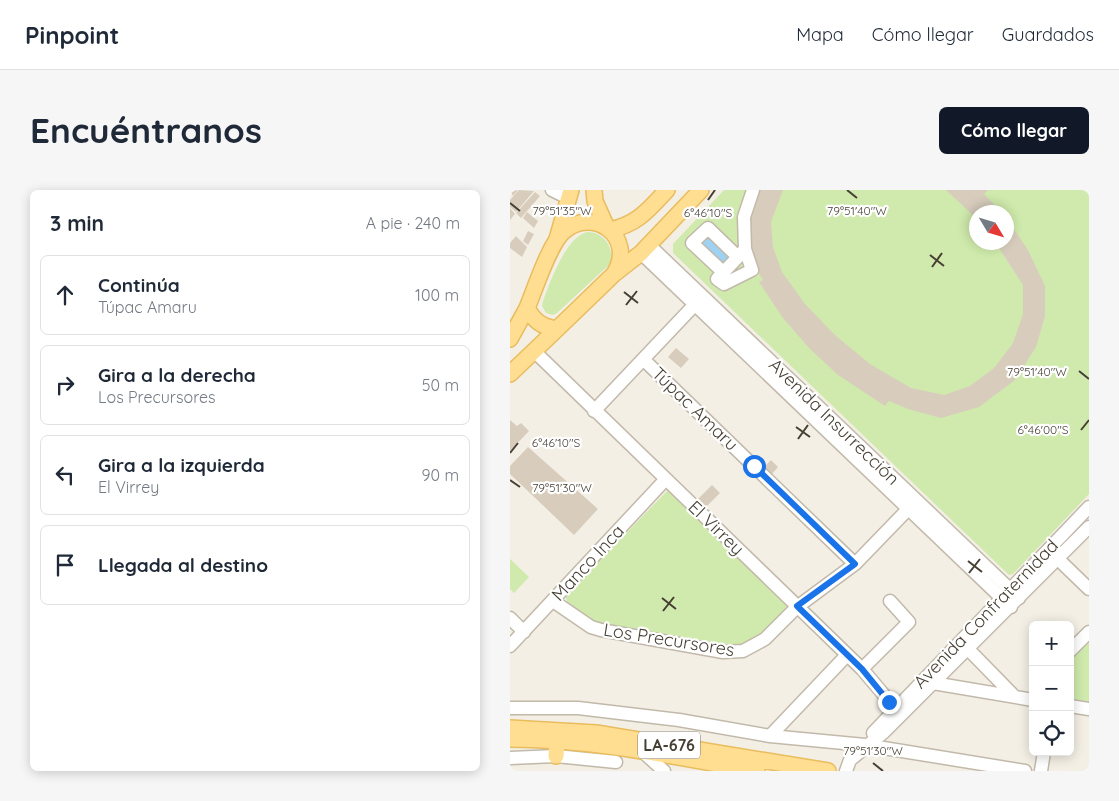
<!DOCTYPE html>
<html lang="es">
<meta charset="utf-8">
<style>
:root{--surface:#fff;--page:#f6f6f7;--text:#1f2937;--muted:#747a83;--line:#e0e1e3;--accent:#111827}
body{margin:0;font-family:Quicksand,sans-serif;background:var(--page);color:var(--text)}
.controls{position:absolute;right:15px;bottom:15px;display:grid;overflow:hidden;border-radius:8px;box-shadow:0 2px 12px #0003}
.controls button{width:45px;height:45px;display:grid;place-items:center;padding:0;border:0;border-bottom:1px solid var(--line);background:var(--surface);color:var(--text);font:25px sans-serif}
.compass{position:absolute;left:459px;top:15px;width:45px;height:45px;border-radius:50%;background:var(--surface);box-shadow:0 2px 12px #0003;rotate:128deg}
.stop{position:absolute;width:15px;height:15px;margin:-11px;border:4px solid #1a73e8;border-radius:50%;background:#fff}
.stop.end{background:#1a73e8;border-color:#fff;box-shadow:0 1px 5px #0008}
.list{margin:0;padding:0;list-style:none}
h2{display:flex;justify-content:space-between;align-items:center;height:65px;margin:0;padding:0 20px;font-size:21px}
h2 small{font-size:16px;font-weight:400;color:var(--muted)}
.list li{display:grid;grid-template-columns:32px 1fr auto;gap:15px;align-items:center;box-sizing:border-box;height:80px;margin:0 10px 10px;padding:0 10px;border:1px solid var(--line);border-radius:8px}
.list b{display:block;font-size:19px;white-space:nowrap}
.list p{margin:0;font-size:16px;white-space:nowrap;color:var(--muted)}
.list em{font-size:16px;font-style:normal;color:var(--muted)}
.icon{flex:none;width:28px;height:28px;fill:none;stroke:currentColor;stroke-width:2;stroke-linecap:round;stroke-linejoin:round}
.map{position:relative;flex:none;width:579px;height:581px;overflow:hidden;border-radius:8px}
header{display:flex;align-items:center;gap:30px;box-sizing:border-box;height:70px;padding:0 25px;background:var(--surface);border-bottom:1px solid var(--line)}
header strong{font-size:24px}
nav{display:flex;gap:28px;margin-inline-start:auto;font-size:18px}
.intro{display:flex;align-items:center;justify-content:space-between;box-sizing:border-box;height:120px;padding:0 30px}
h1{margin:0;font-size:35px}
.button{padding:12px 22px;border-radius:8px;background:var(--accent);color:#fff;font-size:18px;font-weight:700}
main{display:flex;gap:30px;padding:0 30px}
aside{flex:1;background:var(--surface);border-radius:8px;box-shadow:0 2px 12px #0003}
.map>svg:first-child{display:block}
</style>
<header>
<strong>Pinpoint</strong>
<nav><a>Mapa</a><a>Cómo llegar</a><a>Guardados</a></nav>
</header>
<div class="intro"><h1>Encuéntranos</h1><a class="button">Cómo llegar</a></div>
<main>
<aside>
<h2>3 min<small>A pie · 240 m</small></h2>
<ul class="list">
<li><svg class="icon" aria-label="ahead" viewBox="0 0 24 24"><path d="M12 20V5M6 11l6-6 6 6"/></svg><div><b>Continúa</b><p>Túpac Amaru</p></div><em>100 m</em></li>
<li><svg class="icon" aria-label="right" viewBox="0 0 24 24"><path d="M7 20v-9h11M14 6l5 5-5 5"/></svg><div><b>Gira a la derecha</b><p>Los Precursores</p></div><em>50 m</em></li>
<li><svg class="icon" aria-label="left" viewBox="0 0 24 24"><path d="M17 20v-9H6M10 6l-5 5 5 5"/></svg><div><b>Gira a la izquierda</b><p>El Virrey</p></div><em>90 m</em></li>
<li><svg class="icon" aria-label="arrive" viewBox="0 0 24 24"><path d="M6 21V4h12l-3 4 3 4H6"/></svg><div><b>Llegada al destino</b></div></li>
</ul>
</aside>
<div class="map">
<svg width="579" height="581" viewBox="0 0 579 581">
<rect width="100%" height="100%" fill="#f3efe5"/>
<path fill="#cfeaac" fill-rule="evenodd" d="M214 0H579V304L503 384 499 385 163 63V54ZM467 22H497V52H467Z
M77 42C94 42 104 57 101 73L47 123 43 125 36 123 32 116 33 111C40 92 56 47 77 42Z
M158 300 280 417 241 455 217 457 90 436 58 414 55 406Z
M0 369 19 387 4 403 0 399Z
M579 447V512L560 509V467Z"/>
<path fill="#9ed2f3" d="M199 42 224 67 212 80 187 55Z"/>
<path fill="#d8cdbd" d="M0 0H8L3 6Z
M9 0 24 1 6 22 0 17V10Z
M247 0H273L261 32 263 57 272 82 295 114 326 146 360 174 401 198 434 205 460 196 484 178 503 153 513 124V95L485 52H497V29L518 60 535 96V126L526 157 505 190 469 217 431 228 398 219 379 211 375 216 328 185 299 158 273 128 249 92 253 90 248 82 238 53V27Z
M436 0H478L474 4 491 22H467V29Z
M25 2 30 6 11 28 6 23Z
M0 18 5 24 0 30Z
M17 22 28 31 24 38 13 28Z
M18 41 24 44 18 55 13 51Z
M6 46 17 57 12 67 0 58V53Z
M166 158 179 169 171 178 158 167Z
M0 230 7 236 11 233 19 241 0 261Z
M18 257 88 319 64 345 0 284V276Z
M261 270 268 277 262 284 254 277Z
M202 295 210 303 192 321 184 313Z"/>
<g fill="none" stroke-linecap="round" stroke-linejoin="round">
<g stroke="#c2b9aa" stroke-width="15">
<path id="minor" d="M42 0 58 8
M139 55 509 408
M235 59 234 27 243 0
M131 63 501 417
M213 82 182 53 198 38 228 67 207 89 214 94 242 80 235 59 228 67
M24 161 352 479 385 518
M134 170 345 374
M84 221 191 108
M548 369 579 399
M43 411 81 437 91 440 213 462 233 461 255 449 287 417 345 374 403 314
M0 428 14 442
M0 456 155 290
M458 459 504 506
M560 461 579 442
M352 479 399 432 380 411
M423 493 523 510
M560 516 579 519
M0 518H68L169 530 260 546 355 555 515 581
M363 543 579 317
M260 546 337 465
M133 562 154 581
M0 568 46 566 106 572
M336 581 340 570 374 542 579 337
M531 581 534 562"/>
</g>
<g stroke="#e9bc5e" stroke-width="18">
<path id="major" d="M84 0 85 11 97 38
M100 40C128 34 138 20 157 0
M47 49 61 0
M104 84C127 47 83 15 53 42 39 55 25 99 17 118 24 131 32 137 47 139L104 84 131 63 191 0
M0 149 17 118
M0 184 47 139
M0 538 86 543 318 581
M0 549C83 549 166 567 247 581
M46 566 47 551"/>
</g>
<use href="#minor" stroke="#fff" stroke-width="12"/>
<use href="#major" stroke="#ffde92" stroke-width="15"/>
</g>
<g fill="none" stroke-linecap="round" stroke-linejoin="round">
<path stroke="#1a73e8" stroke-width="6" d="M244 276 345 374 287 416 352 479 379 512"/>
</g>
<path fill="none" stroke="#463f34" stroke-width="2" d="M337 0 347 8M198 10 205 0M0 13 10 21M420 65 434 76M422 77 432 63M114 102 128 113M116 115 127 101M569 181 579 189M286 237 300 247M571 240 579 230M288 249 298 235M0 263 8 253M0 290 10 297M458 371 472 382M459 383 470 369M152 408 166 419M153 421 164 407M363 573 373 581"/>
<g text-anchor="middle" stroke-width="4.5" stroke-linejoin="round" paint-order="stroke">
<rect fill="#fff" stroke="#7e7971" stroke-width="1" x="128" y="541.5" width="62" height="27" rx="4"/>
<g font-size="16" font-weight="bold" fill="#463f34">
<text x="159" y="561">LA-676</text>
</g>
<g font-size="18" fill="#463f34" stroke="#fff">
<text transform="translate(185 219) rotate(44)" y="6">Túpac Amaru</text>
<text transform="translate(324 232) rotate(44)" y="6">Avenida Insurrección</text>
<text transform="translate(206 338) rotate(44)" y="6">El Virrey</text>
<text transform="translate(78 373) rotate(-47)" y="6">Manco Inca</text>
<text transform="translate(476 424) rotate(-46)" y="6">Avenida Confraternidad</text>
<text transform="translate(159 450) rotate(9)" y="6">Los Precursores</text>
</g>
</g>
<g font-size="12" text-anchor="middle" fill="#463f34" stroke="#fff" stroke-width="4.5" stroke-linejoin="round" paint-order="stroke">
<text x="347" y="25">79°51'40"W</text>
<text x="52" y="25">79°51'35"W</text>
<text x="198" y="27">6°46'10"S</text>
<text x="527" y="186">79°51'40"W</text>
<text x="533" y="244">6°46'00"S</text>
<text x="46" y="257">6°46'10"S</text>
<text x="52" y="302">79°51'30"W</text>
<text x="363" y="565">79°51'30"W</text>
</g>
</svg>
<div class="controls">
<button>+</button>
<button>−</button>
<button><svg class="icon" aria-label="locate" viewBox="0 0 24 24"><circle cx="12" cy="12" r="6"/><path d="M12 2v4M12 18v4M2 12h4M18 12h4"/></svg></button>
</div>
<svg class="compass" viewBox="-18 -18 36 36"><path d="M0-13l5 13h-10z" fill="#e53935"/><path d="M0 13l5-13h-10z" fill="#747a83"/></svg>
<div class="stop" style="left:244px;top:276px"></div>
<div class="stop end" style="left:379px;top:512px"></div>
</div>
</main>
